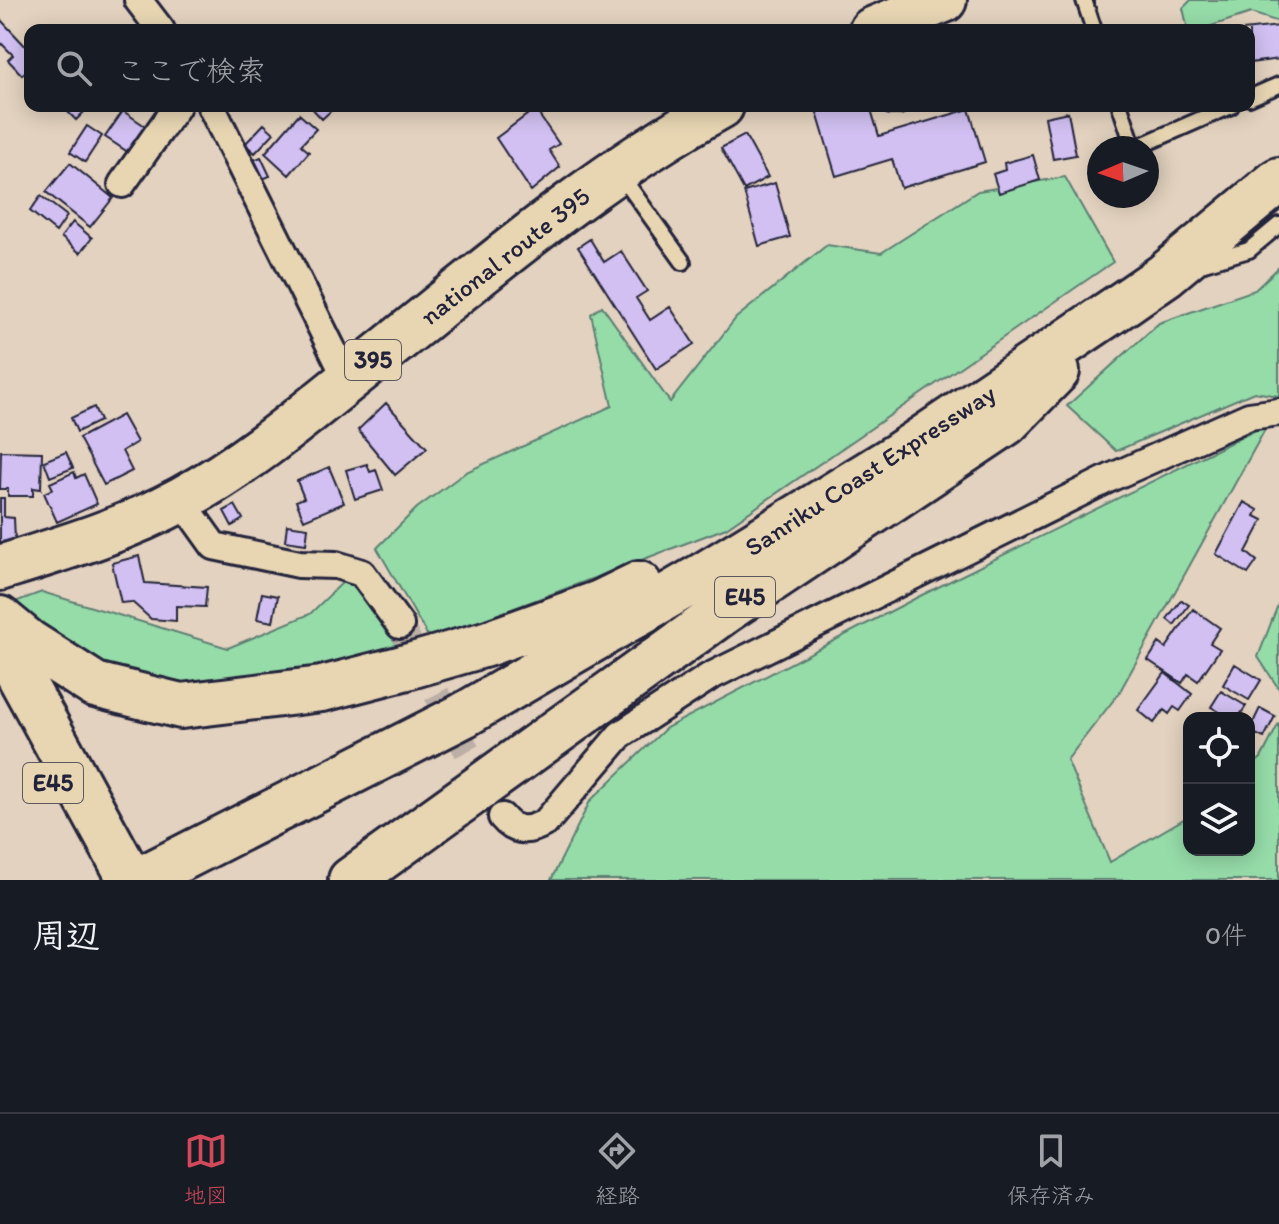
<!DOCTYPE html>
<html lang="ja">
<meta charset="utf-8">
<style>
:root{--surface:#171b24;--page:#20242c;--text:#f1f3f6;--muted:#9ea1a6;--line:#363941;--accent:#d1495b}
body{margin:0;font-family:Itim,"Klee One",sans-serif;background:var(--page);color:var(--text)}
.controls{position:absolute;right:24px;bottom:24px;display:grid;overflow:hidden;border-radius:16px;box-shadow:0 4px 20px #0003}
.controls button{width:72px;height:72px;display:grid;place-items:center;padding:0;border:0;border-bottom:2px solid var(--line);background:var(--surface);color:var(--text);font:40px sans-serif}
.compass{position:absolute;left:1087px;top:136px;width:72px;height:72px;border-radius:50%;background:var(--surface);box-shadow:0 4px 20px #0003;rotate:268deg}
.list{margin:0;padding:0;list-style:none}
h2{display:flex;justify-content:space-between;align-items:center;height:104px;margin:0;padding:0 32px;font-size:34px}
h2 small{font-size:26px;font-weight:400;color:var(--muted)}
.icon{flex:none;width:44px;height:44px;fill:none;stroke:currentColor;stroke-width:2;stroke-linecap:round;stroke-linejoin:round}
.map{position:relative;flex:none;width:1279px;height:880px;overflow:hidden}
.search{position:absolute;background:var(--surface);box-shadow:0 4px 20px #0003;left:24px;right:24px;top:24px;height:88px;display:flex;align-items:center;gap:20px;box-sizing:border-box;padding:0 28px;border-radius:16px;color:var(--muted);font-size:30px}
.sheet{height:232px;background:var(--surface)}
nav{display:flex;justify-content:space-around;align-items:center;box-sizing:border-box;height:112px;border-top:2px solid var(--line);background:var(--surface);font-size:22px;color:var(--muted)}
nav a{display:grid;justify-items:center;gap:4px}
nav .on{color:var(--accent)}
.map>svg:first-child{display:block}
</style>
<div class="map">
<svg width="1279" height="880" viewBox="0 0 1279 880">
<rect width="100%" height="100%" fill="#e3d2bf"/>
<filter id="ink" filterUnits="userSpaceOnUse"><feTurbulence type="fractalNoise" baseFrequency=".0125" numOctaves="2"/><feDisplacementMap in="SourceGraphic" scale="16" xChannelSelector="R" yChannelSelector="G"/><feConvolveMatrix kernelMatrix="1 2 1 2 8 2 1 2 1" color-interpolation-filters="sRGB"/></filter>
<g filter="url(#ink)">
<path fill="#96dca9" stroke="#5c7f72" stroke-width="2" d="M1191 0H1279V22L1251 13 1199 30H1188L1183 8Z
M1065 177 1113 262 726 528 430 640 377 548 417 508 466 472 612 406 591 314 602 306 670 402 736 318 827 245 881 253 978 191Z
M1279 267V396L1254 392 1116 451 1067 406 1159 323 1255 290Z
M1268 424 1119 693 1067 760 1110 862 1189 816V850H1249V768L1261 758 1279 723V880H551L590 801 666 728 918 597Z
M349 576 400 649 213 690 100 671 12 603 42 592 228 648 310 614Z
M1279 602V689L1258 657Z"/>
<path fill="#d1c0f1" stroke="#22223b" stroke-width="2" d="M0 19 30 51V67L22 75 8 60 13 55 0 42Z
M1279 26V59L1249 63V30H1243Z
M62 106H90L76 120Z
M310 106H336L322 119Z
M815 106H870L879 136 969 109 985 162 901 188 892 159 836 176Z
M535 109 559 144 549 150 560 167 531 191 496 138Z
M123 111 148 128 131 154 105 137Z
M1068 112 1076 155 1053 159 1045 117Z
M299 114 316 129 301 145 309 152 289 175 265 153Z
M264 124 274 133 255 153 245 144Z
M87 126 102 136 85 162 70 152Z
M745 135 768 177 744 190 721 148Z
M1033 155 1040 180 999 193 993 174 1005 170 1004 163Z
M261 157 270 176 260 180 251 161Z
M70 163 113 198 90 227 46 192Z
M775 183 790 237 759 246 744 192Z
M41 196 67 216 56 232 30 211Z
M73 222 92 238 80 253 61 237Z
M590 239 604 262 621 251 647 291 636 298 650 320 670 307 694 344 656 369 578 247Z
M386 403 427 448 395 475 358 430Z
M94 407 100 421 77 432 71 418Z
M122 415 137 442 122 451 132 471 104 485 79 438Z
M1 451 42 452 41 489 33 488V496H8V489H0Z
M66 452 73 468 50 477 44 461Z
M367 464 370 472 376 470 383 490 355 499 346 470Z
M329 467 344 503 304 520 296 501 304 498 297 481Z
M74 472 76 478 84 474 97 504 57 522 44 493 53 489 50 483Z
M0 498H4V517L14 518 15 541 0 542Z
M1244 502 1258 510 1255 516 1263 520 1246 552 1257 561 1248 574 1216 554Z
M235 505 243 519 232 526 224 511Z
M287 525 308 528 306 544 285 541Z
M139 556 145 583 207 587 205 607 176 606V621L151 619 132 602 121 603 112 563Z
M262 593 278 596 273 622 257 619Z
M1181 600 1189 605 1174 625 1167 619Z
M1193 609 1220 628 1210 643 1220 649 1198 681 1188 674 1182 683 1148 660 1159 643 1166 648Z
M1235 664 1261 680 1249 700 1223 685Z
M1165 673 1192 694 1180 711 1174 707 1169 714 1164 710 1154 723 1138 710Z
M1221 691 1246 706 1238 718H1230L1211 707Z
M1260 708 1275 716 1264 738 1249 731Z"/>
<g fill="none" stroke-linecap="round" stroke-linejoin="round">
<path stroke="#bcafa5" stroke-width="26" stroke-dasharray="26 13" stroke-linecap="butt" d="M400 625 491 796"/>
<g stroke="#22223b" stroke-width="20">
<path id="service" d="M1084 0 1094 30
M1249 98 1279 85
M890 106H900
M1120 106 1134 148
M1135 148 1231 106
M620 174 683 262
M1204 263 1249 250 1279 225"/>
</g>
<g stroke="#22223b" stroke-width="32">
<path id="minor" d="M138 0 161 30
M211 106 348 381
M122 184 177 106
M181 500 214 546 299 564 336 565 362 573 400 625
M502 817C515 833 529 832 546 822L620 735 709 677 1112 477 1249 416 1279 412"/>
</g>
<g stroke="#22223b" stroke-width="50">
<path id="trunk" d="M872 30 944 0
M0 568C61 549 125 530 182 499 250 462 308 412 368 364 482 273 593 177 721 106"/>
</g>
<g stroke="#22223b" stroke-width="50">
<path id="motorway" d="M0 619 28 642 95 685 181 706 322 689 403 668 486 644 600 603 639 584
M0 640 131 880
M139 880 464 715 707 573 897 456 1126 302 1165 275 1279 180
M351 880 726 610 1006 423 1057 371"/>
</g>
<use href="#service" stroke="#e8d6b3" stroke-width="14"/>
<use href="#minor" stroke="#e8d6b3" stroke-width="26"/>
<use href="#trunk" stroke="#e8d6b3" stroke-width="44"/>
<use href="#motorway" stroke="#e8d6b3" stroke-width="44"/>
</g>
</g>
<g text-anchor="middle" stroke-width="6" stroke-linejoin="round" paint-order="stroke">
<g fill="#e8d6b3" stroke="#5d585f" stroke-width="2">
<rect x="345" y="340" width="56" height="40" rx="6"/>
<rect x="715" y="577" width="60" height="40" rx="6"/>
<rect x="23" y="763" width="60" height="40" rx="6"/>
</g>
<g font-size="24" font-weight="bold" fill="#22223b">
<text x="373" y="368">395</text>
<text x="745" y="605">E45</text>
<text x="53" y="791">E45</text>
</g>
<g font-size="26" fill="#22223b" stroke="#e8d6b3">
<text transform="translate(505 256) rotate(-38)" y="9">national route 395</text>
<text transform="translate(870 470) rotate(-33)" y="9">Sanriku Coast Expressway</text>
</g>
</g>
</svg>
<div class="controls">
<button><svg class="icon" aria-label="locate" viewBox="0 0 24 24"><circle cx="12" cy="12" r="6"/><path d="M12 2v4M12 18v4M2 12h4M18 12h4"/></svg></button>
<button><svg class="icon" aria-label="layers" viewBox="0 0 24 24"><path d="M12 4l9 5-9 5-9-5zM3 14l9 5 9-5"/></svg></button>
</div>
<svg class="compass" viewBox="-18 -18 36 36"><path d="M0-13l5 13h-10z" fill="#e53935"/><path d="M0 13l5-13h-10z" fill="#9ea1a6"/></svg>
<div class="search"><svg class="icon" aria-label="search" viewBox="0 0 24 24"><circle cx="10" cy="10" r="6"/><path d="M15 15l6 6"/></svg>ここで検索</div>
</div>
<section class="sheet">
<h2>周辺<small>0件</small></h2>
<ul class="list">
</ul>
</section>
<nav>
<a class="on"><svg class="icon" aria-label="map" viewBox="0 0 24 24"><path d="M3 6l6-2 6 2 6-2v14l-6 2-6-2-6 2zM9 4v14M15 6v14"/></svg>地図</a>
<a><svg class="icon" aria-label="directions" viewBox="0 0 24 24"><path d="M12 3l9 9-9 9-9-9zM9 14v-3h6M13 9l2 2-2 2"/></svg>経路</a>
<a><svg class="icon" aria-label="saved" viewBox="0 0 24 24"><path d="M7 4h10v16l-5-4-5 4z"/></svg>保存済み</a>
</nav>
